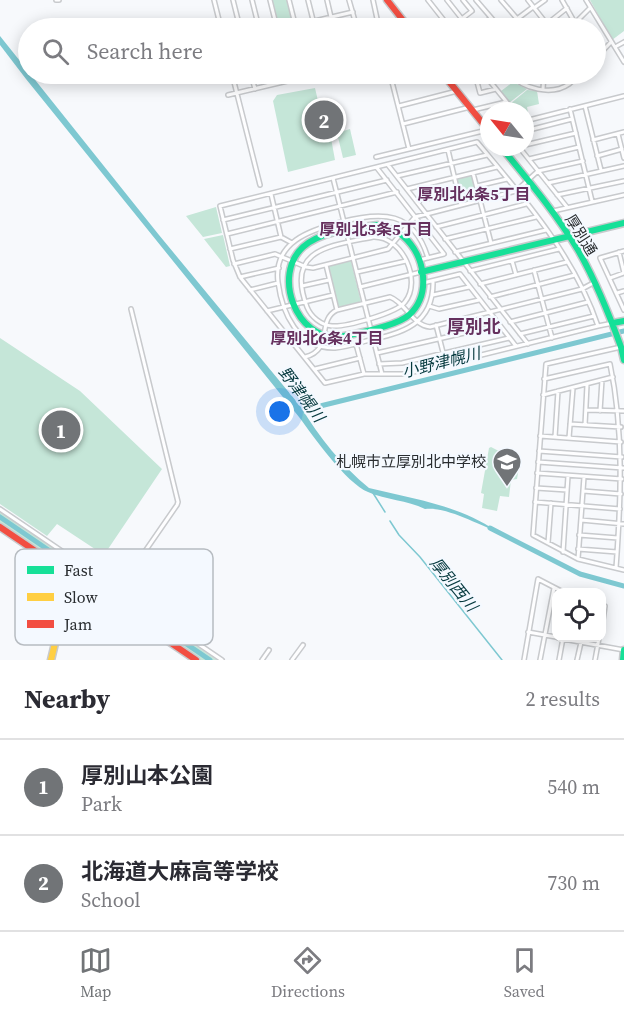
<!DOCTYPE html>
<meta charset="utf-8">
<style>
:root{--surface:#fff;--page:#f7f7f7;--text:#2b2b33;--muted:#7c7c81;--line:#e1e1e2;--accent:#717477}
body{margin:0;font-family:"Source Serif 4","Noto Sans JP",serif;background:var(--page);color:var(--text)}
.controls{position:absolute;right:18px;bottom:18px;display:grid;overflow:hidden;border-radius:12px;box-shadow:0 3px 15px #0003}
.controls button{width:54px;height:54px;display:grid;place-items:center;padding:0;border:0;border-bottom:2px solid var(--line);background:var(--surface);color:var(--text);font:30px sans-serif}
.compass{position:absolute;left:480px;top:102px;width:54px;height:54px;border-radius:50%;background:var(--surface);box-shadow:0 3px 15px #0003;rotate:300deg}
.you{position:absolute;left:280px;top:412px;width:21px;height:21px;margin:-15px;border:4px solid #fff;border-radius:50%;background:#1a73e8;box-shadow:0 0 0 9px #1a73e833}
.badge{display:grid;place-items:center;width:39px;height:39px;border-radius:50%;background:var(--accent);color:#fff;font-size:20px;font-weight:700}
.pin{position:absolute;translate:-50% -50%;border:3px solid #fff;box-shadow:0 2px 6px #0006}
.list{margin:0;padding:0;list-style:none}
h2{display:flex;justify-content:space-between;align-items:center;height:78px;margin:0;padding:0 24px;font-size:26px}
h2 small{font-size:20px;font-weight:400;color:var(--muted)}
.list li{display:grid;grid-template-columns:39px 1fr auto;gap:18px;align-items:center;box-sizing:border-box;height:96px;padding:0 24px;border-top:2px solid var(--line)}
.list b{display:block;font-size:22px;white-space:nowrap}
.list p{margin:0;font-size:20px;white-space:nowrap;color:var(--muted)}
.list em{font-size:20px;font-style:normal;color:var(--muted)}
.icon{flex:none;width:33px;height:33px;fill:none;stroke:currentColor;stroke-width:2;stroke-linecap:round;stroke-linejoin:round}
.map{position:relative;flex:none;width:624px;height:660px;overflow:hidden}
.search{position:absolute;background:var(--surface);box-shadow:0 3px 15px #0003;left:18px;right:18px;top:18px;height:66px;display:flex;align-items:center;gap:15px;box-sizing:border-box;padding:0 21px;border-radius:33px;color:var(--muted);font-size:22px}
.sheet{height:270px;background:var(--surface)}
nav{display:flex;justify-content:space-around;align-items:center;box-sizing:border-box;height:84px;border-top:2px solid var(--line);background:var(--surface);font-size:16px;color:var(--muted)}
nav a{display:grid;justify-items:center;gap:3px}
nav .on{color:var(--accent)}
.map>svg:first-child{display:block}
</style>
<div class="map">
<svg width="624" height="660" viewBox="0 0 624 660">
<rect width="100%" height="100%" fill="#f7f9fc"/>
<path fill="#c5e6d8" d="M272 0H287L293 24 279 28Z
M590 0H624V31L612 40Z
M513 82 527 89 509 103 501 91Z
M315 88 318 101 324 100 335 160 288 172 273 101 277 95Z
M527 90 537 91 539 104 527 107 528 113 516 111 510 104Z
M350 129 356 155 343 158 337 133Z
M472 176 478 200 462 204 456 179Z
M216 207 222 233 203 237 186 216Z
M223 235 230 266 226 267 204 239Z
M351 261 361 302 338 308 327 266Z
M0 338 80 391 162 469 104 555 57 524 47 536 0 504Z
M491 447 520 462 517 479 511 480 509 497 500 496 497 511 482 508 484 494 481 493 489 448Z
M0 512 217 660H200L0 526Z"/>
<path fill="#7ec8d1" d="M0 36 159 235 301 407C319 437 342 466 369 488 413 499 459 505 496 531 477 524 445 506 425 509 407 500 386 500 368 492 346 483 313 436 299 417L26 79 0 45Z"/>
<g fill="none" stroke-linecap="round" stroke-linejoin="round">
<path stroke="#7ec8d1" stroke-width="1.5" d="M373 493 385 512
M390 521 399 535 420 557 502 660"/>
<path stroke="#7ec8d1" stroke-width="5" d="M300 411 624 331
M0 517 210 660
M490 528 580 574 624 586"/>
<g stroke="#c8cacd" stroke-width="6">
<path id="street" d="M56 0H59
M214 0 221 28
M233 0 240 28
M252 0 259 28
M270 0 277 28
M289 0 296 28
M308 0 315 28
M327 0 331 17
M349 0 357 28
M373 0 379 28
M428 0 450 28
M447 0 462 19
M476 0 500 28
M501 0 525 28
M528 0 546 23V28
M562 0 575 23
M586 0 624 62
M534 8 545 0
M517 19 533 7
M547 24 567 8
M285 28 353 12
M357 28 378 23
M450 28 472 11 463 0
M477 28 491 18
M507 28 518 20
M570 28 590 8
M615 47 624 42
M596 58 611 42
M232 74 260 185
M251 74 255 89
M269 74 272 84
M288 74 290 80
M390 74 409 149
M484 74 514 111
M510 74C523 89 552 96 569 84 573 81 577 77 580 74
M486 75 476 78 480 93 496 89
M543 89 544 74
M228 95 317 74
M399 106 457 91
M585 106 601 170
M570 109 592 201
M473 110 506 102
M525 121 624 96
M403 124 470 107
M525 131 572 119
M618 134 624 158
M593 140 624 132
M525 145 576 133
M519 147 567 207
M448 150 461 205
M597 156 622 149
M376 157 487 130
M529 159 579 147
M388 165 528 344
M377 168 444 254 419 260
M473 173 491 243
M397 176 487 155
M333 178 382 374
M548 183 624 166
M477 186 507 179
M407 189 497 167
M271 194 281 237
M557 195 624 181
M416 201 458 192
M553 211 624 195
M223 220 387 180
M436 227 526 204
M227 234 397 192
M373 237C403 236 422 281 405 302 397 313 346 327 332 326 321 325 311 317 307 307 285 249 329 246 373 237Z
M445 239 536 217
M230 249 281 237 292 243
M624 251 600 258 624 310
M455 252 546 230
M619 252 624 273
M428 258C414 211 382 211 341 222 310 230 273 242 278 282 282 313 298 349 335 348 346 347 356 344 366 341 402 333 434 325 433 281
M512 261 516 275
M234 264 275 254 306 267 313 268 388 249 415 217 516 191 538 171 583 161
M326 265 337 310
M534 270 552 338
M470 271 559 249
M357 272 406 261
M240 277 279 268
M610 278 624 273
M423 283 460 274 516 346
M480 284 567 262
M302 286 329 280
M360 287 421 272
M250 290 278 283
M617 293 624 291
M433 295 469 287
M490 297 575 275
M429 306 439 309 479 300
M267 311 333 295
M510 322 588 302
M436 325 446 364
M598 326C575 257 524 198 477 142L220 206 233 260 240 277 325 383 364 374H405L598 326 613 323
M520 334 594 316
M356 344 364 374
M621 347 546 364 533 535 578 559 624 570
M377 353 499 325
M305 357C334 350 316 320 337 310L390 297C406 303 412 325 430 327L582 289 595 282
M379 364 402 363 509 338
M315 369 360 358
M544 379 610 364C624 431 621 500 616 568
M543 395 613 377
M586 410 624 411
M600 411 602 380
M570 424 621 427
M585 425 587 385
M540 436 621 442
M555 437 558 391
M569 438 573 388
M539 451 622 457
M538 462 623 468
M537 473 622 479
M536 488 567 490
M583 491 621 494
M535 502 620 509
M0 509 222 660
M581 520 624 524
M579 535 618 538
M548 543 551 503
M578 549 617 552
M563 552 568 476
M578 559 584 477
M72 574 79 563
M110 602 177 505 178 502 131 309
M602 605 605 606 602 627
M528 632 556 637
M558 638 624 650
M262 660 269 650
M292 660 303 645
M524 660 538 579 563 592
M540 660 554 588
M559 660 563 638
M577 660 582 638
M595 660 599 638"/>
</g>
<g stroke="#c8cacd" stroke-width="9">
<path id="fast" d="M501 147C528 180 556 213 578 250 596 281 609 314 621 347
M378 225C387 228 396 230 403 236 425 255 432 294 409 315 397 326 355 334 339 337 296 340 272 275 303 247 321 231 355 228 378 225Z
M421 272 624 223
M613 323 624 321
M621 347 624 360
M623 660 624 650"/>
</g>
<g stroke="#c8cacd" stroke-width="9">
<path id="slow" d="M51 660 71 576"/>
</g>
<g stroke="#c8cacd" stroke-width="9">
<path id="jam" d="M387 0 409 28
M443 74 489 131
M0 527 196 660"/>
</g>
<use href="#street" stroke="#fefeff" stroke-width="3"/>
<use href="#fast" stroke="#16e098" stroke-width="6"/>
<use href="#slow" stroke="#ffcf43" stroke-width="6"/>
<use href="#jam" stroke="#f24e42" stroke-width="6"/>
</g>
<defs>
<g id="school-pin" transform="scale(1.5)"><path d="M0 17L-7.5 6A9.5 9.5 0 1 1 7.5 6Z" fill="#717477" stroke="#f4f9ff"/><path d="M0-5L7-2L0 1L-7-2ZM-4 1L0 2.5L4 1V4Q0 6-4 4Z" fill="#fff"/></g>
</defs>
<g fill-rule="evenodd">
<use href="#school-pin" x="507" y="462"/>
</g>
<g text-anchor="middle" stroke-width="4.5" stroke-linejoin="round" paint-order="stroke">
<g font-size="15" fill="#292d30" stroke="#f4f9ff">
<text transform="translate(581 235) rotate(58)" y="5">厚別通</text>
</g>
<g font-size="15" fill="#292d30" stroke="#f4f9ff" text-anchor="end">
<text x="486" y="467">札幌市立厚別北中学校</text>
</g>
<g font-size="16" font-weight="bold" fill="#65305e" stroke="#f4f9ff">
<text x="474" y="200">厚別北4条5丁目</text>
<text x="376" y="235">厚別北5条5丁目</text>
<text x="327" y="344">厚別北6条4丁目</text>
</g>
<g font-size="16" font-style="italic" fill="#05393e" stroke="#f4f9ff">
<text transform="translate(441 362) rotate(-14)" y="6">小野津幌川</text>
<text transform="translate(302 394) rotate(53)" y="6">野津幌川</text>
<text transform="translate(454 584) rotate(51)" y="6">厚別西川</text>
</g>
<g font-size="18" font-weight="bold" fill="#65305e" stroke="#f4f9ff">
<text x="474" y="333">厚別北</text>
</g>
</g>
<rect x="15" y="549" width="198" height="96" rx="9" fill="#f4f9ff" stroke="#b7bcc1" stroke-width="1.5"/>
<rect x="27" y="566" width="27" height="8" fill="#16e098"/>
<rect x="27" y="593" width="27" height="8" fill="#ffcf43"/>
<rect x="27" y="620" width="27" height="8" fill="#f24e42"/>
<g font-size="16" fill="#292d30">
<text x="64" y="576">Fast</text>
<text x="64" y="603">Slow</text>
<text x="64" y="630">Jam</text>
</g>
</svg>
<div class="controls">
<button><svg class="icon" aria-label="locate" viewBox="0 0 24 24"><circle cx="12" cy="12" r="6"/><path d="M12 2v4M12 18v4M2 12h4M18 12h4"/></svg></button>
</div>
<svg class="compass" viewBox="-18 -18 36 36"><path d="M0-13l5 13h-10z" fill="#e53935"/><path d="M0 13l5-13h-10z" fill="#7c7c81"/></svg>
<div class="you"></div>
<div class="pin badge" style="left:61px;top:430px">1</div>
<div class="pin badge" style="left:324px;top:120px">2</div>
<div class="search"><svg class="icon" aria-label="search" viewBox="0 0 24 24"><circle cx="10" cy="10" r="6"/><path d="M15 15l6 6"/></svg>Search here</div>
</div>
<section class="sheet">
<h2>Nearby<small>2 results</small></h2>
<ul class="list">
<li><span class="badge">1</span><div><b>厚別山本公園</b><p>Park</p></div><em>540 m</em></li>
<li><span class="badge">2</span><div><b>北海道大麻高等学校</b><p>School</p></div><em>730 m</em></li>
</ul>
</section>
<nav>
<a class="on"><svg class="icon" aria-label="map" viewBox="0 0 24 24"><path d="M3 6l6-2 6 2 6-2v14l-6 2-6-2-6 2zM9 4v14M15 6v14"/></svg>Map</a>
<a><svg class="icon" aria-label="directions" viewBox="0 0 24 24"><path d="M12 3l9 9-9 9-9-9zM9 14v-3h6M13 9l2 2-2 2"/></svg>Directions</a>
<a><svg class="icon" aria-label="saved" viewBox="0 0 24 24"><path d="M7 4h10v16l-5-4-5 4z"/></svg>Saved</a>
</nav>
